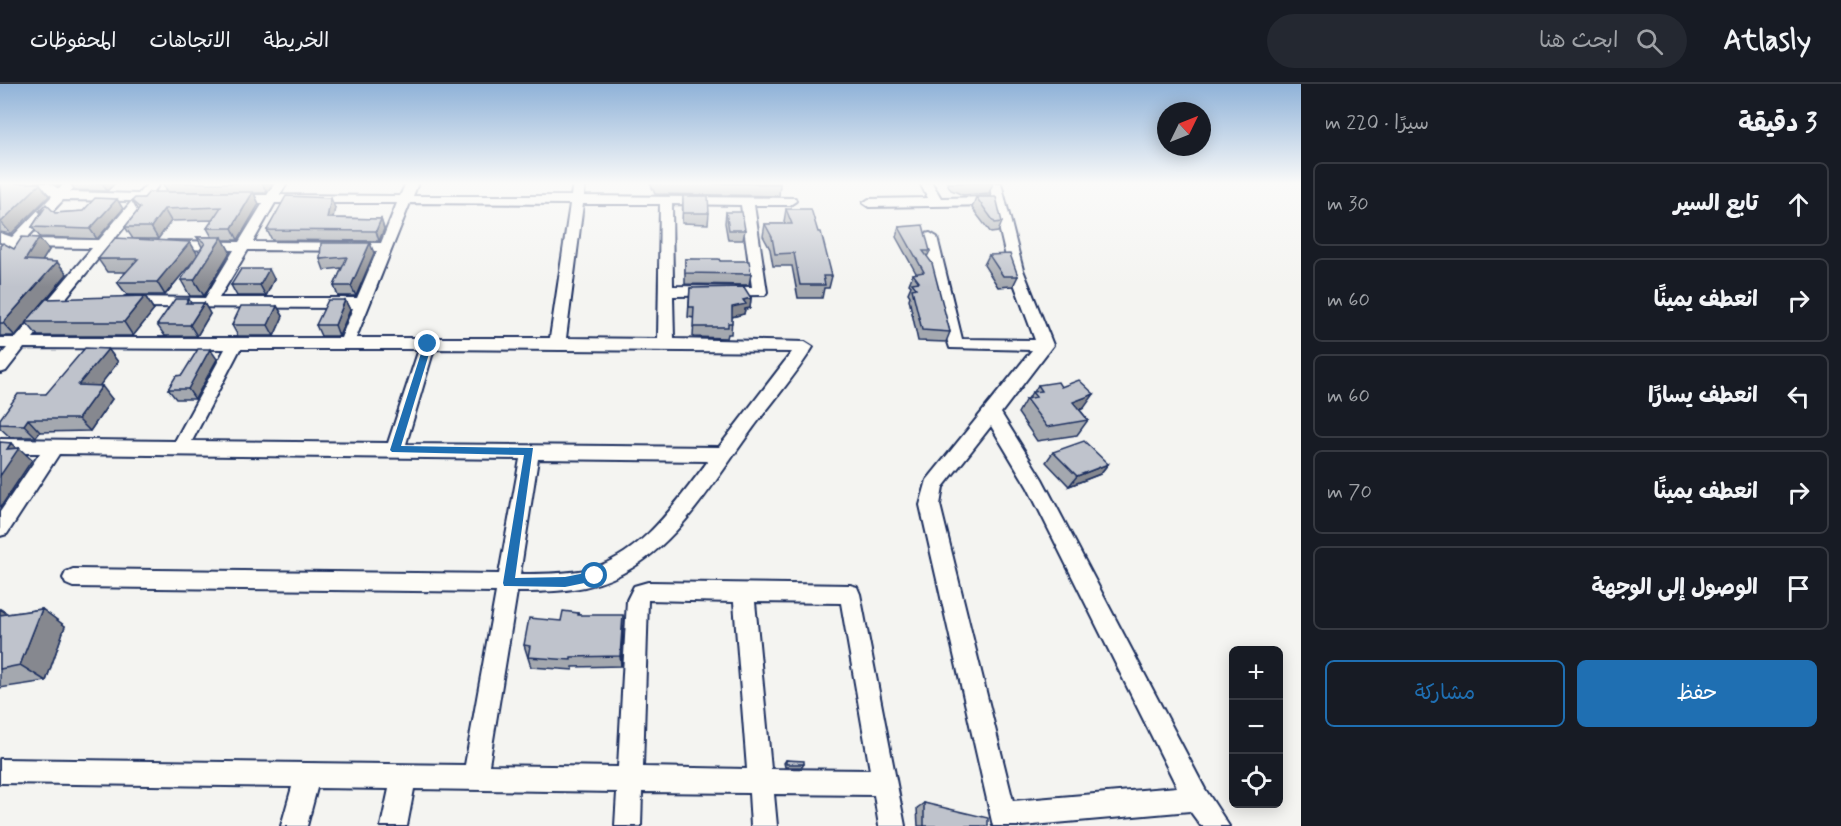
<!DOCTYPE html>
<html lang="ar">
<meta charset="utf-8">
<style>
:root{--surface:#171b24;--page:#242831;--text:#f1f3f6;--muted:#9ea1a6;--line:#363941;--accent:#1f6fb2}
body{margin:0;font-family:Mynerve,"Playpen Sans Arabic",sans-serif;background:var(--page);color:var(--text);direction:rtl}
.controls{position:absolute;right:18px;bottom:18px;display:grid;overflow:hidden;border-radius:9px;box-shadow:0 3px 15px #0003}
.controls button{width:54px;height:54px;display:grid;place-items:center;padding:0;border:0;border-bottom:2px solid var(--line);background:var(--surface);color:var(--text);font:30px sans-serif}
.compass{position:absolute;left:1157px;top:18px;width:54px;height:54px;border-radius:50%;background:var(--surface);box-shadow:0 3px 15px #0003;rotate:47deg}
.stop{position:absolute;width:18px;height:18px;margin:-14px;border:4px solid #1f6fb2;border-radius:50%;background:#fff}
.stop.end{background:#1f6fb2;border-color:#fff;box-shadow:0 2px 6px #0008}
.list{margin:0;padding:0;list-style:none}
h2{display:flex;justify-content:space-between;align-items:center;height:78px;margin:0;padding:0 24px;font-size:26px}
h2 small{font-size:20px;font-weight:400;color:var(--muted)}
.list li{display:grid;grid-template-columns:39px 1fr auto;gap:18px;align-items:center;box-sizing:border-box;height:84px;margin:0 12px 12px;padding:0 12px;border:2px solid var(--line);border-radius:9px}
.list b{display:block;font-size:22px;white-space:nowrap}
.list em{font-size:20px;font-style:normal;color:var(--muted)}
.actions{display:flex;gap:12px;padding:18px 24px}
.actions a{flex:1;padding:14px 0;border:2px solid var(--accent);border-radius:9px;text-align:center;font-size:21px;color:var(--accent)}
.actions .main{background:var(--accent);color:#fff}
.icon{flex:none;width:33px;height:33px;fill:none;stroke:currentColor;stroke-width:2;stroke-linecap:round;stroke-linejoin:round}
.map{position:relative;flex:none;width:1301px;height:742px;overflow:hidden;direction:ltr}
header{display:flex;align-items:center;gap:36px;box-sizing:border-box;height:84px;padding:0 30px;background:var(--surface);border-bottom:2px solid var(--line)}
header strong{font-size:28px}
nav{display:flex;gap:33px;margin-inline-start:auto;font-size:21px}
.search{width:420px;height:54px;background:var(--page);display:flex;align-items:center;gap:15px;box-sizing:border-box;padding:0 21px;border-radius:33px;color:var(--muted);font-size:22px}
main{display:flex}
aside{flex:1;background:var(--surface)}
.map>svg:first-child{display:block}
</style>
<header>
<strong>Atlasly</strong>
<div class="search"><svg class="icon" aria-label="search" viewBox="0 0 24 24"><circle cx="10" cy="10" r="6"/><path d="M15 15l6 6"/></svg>ابحث هنا</div>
<nav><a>الخريطة</a><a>الاتجاهات</a><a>المحفوظات</a></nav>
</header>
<main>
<aside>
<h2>3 دقيقة<small>سيرًا · 220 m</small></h2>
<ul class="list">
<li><svg class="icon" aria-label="ahead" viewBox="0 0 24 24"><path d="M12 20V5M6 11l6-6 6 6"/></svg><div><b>تابع السير</b></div><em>30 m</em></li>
<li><svg class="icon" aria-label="right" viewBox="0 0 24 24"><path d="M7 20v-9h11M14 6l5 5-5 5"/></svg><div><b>انعطف يمينًا</b></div><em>60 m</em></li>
<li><svg class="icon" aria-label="left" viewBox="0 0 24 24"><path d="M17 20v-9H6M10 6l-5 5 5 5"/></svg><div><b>انعطف يسارًا</b></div><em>60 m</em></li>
<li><svg class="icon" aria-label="right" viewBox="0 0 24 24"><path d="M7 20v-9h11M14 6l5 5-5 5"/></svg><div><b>انعطف يمينًا</b></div><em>70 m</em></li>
<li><svg class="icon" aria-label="arrive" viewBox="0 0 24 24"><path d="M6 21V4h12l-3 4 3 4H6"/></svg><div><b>الوصول إلى الوجهة</b></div></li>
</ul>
<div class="actions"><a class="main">حفظ</a><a>مشاركة</a></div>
</aside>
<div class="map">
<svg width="1301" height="742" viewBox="0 0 1301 742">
<rect width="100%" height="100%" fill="#f4f4f1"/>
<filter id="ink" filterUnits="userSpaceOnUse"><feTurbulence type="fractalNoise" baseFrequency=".0167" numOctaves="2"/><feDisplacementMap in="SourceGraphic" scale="12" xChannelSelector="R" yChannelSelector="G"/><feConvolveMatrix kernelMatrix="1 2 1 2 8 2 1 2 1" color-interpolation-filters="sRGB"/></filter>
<g filter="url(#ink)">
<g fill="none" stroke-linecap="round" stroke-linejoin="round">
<g stroke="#1b2f5e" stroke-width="4">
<path id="minor" d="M35 99H49L59 105 65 99H78L70 108 138 110 148 99H160L152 110 164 114 158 118H145L113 157 137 158V164L106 165 33 254H341L353 224 125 223 118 218 125 213 205 214 234 166 168 165 161 161 168 157 239 158 263 119H234L228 115 234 111H267L275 99H287L280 111 400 112 406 99H418L413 112H571L573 99H585L584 112 795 114 796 117 790 121H754L767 208 765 211 673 212 674 255 805 258 813 263C796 291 773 317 753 344 716 394 680 459 623 489 590 507 554 508 517 508L489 681 618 683 627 516 634 502 648 498 850 501 857 503 860 510 905 742H879L874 711 774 710 777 742H751L749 709 642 708 641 742H615L617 708 414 705 407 742H381L389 705 317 704 307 742H281L292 703 0 699V675L465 681 496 508 73 503 66 500 63 494 66 488 73 485 499 490 520 375 59 370 7 450 0 452V428L40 369H0V355L175 357 225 265 24 264 6 287 0 289V272L7 264H0V254H16L92 164 18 163 5 177 0 178V166L6 160 0 158V149L12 153 52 112ZM63 116 132 117 99 156 26 155ZM275 119H397L381 159 253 158ZM410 119 570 120 550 254H356ZM583 120H660L658 255 566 254ZM672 120 741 121 752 203 673 202ZM248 166 377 167 357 214H219ZM240 265H419L388 359 192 357ZM434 265 792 268 719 363 406 360ZM538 375 708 377C676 419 640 474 585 486 563 490 541 490 520 490ZM648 516 734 518 747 685 643 683ZM755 518 841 519 870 686 771 685Z
M920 99H932L941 114 992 113 989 99H1001L1023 186 1053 261 1001 329 1042 395 1205 705 1229 742H1201L1190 727 1022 742H993L920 421 927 396 1032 266 950 264 940 234 923 153 925 150 930 149 937 153 962 255 1035 256 1009 186 994 121 869 123 863 119 869 115 928 114ZM991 342 1028 404 1177 703 1013 717 940 421 943 403Z"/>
</g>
<use href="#minor" fill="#fdfcf7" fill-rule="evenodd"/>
</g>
<path fill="#a4a8af" stroke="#1b2f5e" stroke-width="1.5" d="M0 99 40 100 49 112 11 150 0 148Z
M70 99H115L107 107 75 106Z
M162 99H273L267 109H254L259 120 238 156H223L230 168 204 212H190L181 196 197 172 165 211H127L117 198 126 188H107L98 175 198 171 202 163 197 153H212L207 144 213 136 171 137 158 155H133L125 143 138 127 132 117 144 114 239 108H168Z
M650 99H780V100L779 112 655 110Z
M947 99H993L989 109 963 111 951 106Z
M683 112 709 129 708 140 682 139Z
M976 113 1002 138 998 148 991 149 972 124Z
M335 124 332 134 381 135 384 145 379 157 272 156 267 146Z
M123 125 97 155 40 153 32 143 41 129 39 127 55 129Z
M786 125 818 148 832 192 829 204H824L822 214H798L792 182H773L770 165 763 152 765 140H785L784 138Z
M726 128 745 146 743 156H728L725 139Z
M899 143 930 167 927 173 950 248 946 258 918 257 909 215 910 212 908 209 911 202 909 200 913 190 916 189 896 153Z
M0 162 14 165 49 166 42 177 57 178 67 190 27 237 145 212 154 226 133 252H38L26 238 15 252H0Z
M374 169 356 212H338L334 202 342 184 324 186 320 175Z
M989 171 1018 192 1013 202 998 203 984 181Z
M685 175 720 177 751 190 749 201 685 200Z
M274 195 266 212H237L231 201Z
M690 204 751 214 750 224 745 225 744 230 732 233 731 250H728L727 254 693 253 694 234 688 233Z
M189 215 191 219H204L210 230 197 252H165L157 241Z
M345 216 350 226 339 252H321L316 241Z
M277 222 283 232 274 252H238L232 241Z
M108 265 118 278 99 302 112 315 90 347 40 348 36 353H10L0 344V335L46 310Z
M217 275 195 315H176L168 305 182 291Z
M1038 301 1061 303 1084 324 1080 326 1088 336 1077 351 1037 357 1018 329 1026 315H1028L1032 308H1034Z
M1053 368 1108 380 1100 390 1069 402 1046 378Z
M0 525 8 530 42 525 65 542 46 597 0 604Z
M578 529 579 531 623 542 621 582 573 583V586L531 583 524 561 561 537Z
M786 676 804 680 802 683H785L784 679Z
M924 719 988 742H918L917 724Z"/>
<path fill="#86888f" stroke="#1b2f5e" stroke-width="1.5" d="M56 99H63L59 102Z
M102 99H115L107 107Z
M262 99H273L267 109Z
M40 100 49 112 11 150 1 138Z
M253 108 259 120 238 156 232 144Z
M331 114 335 124 331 144 327 134Z
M117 115 123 125 97 155 90 145Z
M164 125 171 137 158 155 151 143Z
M381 135 384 145 379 157 376 147Z
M222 153 230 168 204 212 194 196Z
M39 154 49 166 35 189 25 176Z
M190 158 198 171 165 211 157 198Z
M370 159 374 169 356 212 351 202Z
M57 178 67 190 15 252 3 239Z
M269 185 274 195 266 212 260 201Z
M145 212 154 226 133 252 124 238Z
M751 214 750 224 745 225 744 230 731 233 732 223 743 216Z
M345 216 350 226 339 252 335 241Z
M204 219 210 230 197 252 190 241Z
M277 222 283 232 274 252 268 241Z
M108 265 118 278 90 314 78 301Z
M210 265 217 275 195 315 188 305Z
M102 302 112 315 90 347 78 335Z
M1094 310 1084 324 1064 332 1073 318Z
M28 335 40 348 36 353 24 341Z
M11 359 18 366 19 364 32 376 0 424V392L7 365Z
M1108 380 1100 390 1069 402 1077 392Z
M0 525 16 535 0 544Z
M42 525 65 542 46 597 20 581Z
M623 531V542L621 582 620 572Z"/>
<path fill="#bfc3cc" stroke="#1b2f5e" stroke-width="1.5" d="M0 99H38L40 100 1 138H0Z
M655 99H780V100Z
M149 108H253L232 144H207L221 123 164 125 151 143H125L140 124 132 117 135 114H144Z
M286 112 331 114 327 134 381 135 376 147 267 146Z
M683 112H708L709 129H683Z
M976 113H996L1002 138 995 139Z
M95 114 117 115 90 145 32 143 44 125 39 127 46 120 55 129 83 127Z
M786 125H811L818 148H821L832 192H823L825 201H800L794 169 775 170 772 153 765 140H792Z
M726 128H742L745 146H729Z
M923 141 930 167H923L932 179 950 248 922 246 912 205 916 204 912 199 919 198 913 190 924 188 899 143Z
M22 153 39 154 25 176 57 178 3 239H0V162L3 159 14 165Z
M197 153H222L194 196H181L205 159Z
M115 154 190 158 157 198H117L138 175H98Z
M321 159H370L351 202H334L347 173 320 175Z
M1010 170 1018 192H1003L989 171Z
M685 175H719L720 177H749L751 190 685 189Z
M241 185H269L260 201H231Z
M744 203 751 214 743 216 746 220 732 223V239H728V243H693L694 223H689L690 204Z
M145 212 124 238H26L46 215Z
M175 215H189L186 219H204L190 241H157Z
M328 216H345L335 241H316Z
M241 222H277L268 241H232Z
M85 264 108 265 78 301 102 302 78 335H28L24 341 0 340V335L18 310H46Z
M198 265H210L188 305H168L176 292 182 291Z
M1079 296 1094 310 1073 318 1088 336 1047 343 1026 315 1036 313 1032 308 1042 307 1038 301 1058 298 1061 303Z
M1084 357 1108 380 1077 392 1053 368Z
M0 358 11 359 7 365 19 364 0 392Z
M42 525 20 581 0 585V531Z
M563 527 578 529V531H623L620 572 571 573V576L528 573 530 562 524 561 529 534 561 537Z
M786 676 804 677V680H786Z
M924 719 988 734V742H924Z"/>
</g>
<linearGradient id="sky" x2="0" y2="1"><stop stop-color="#8fb2d8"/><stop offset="0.49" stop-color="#fafaf9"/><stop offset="1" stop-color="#fafaf9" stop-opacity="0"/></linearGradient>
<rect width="1301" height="203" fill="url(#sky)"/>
<path fill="#1f6fb2" d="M428 257 432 260 401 362 533 364 515 494 565 493 595 487 601 492 599 496 565 503 504 502 503 499 524 371 392 368 390 366 424 260Z"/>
</svg>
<div class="controls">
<button>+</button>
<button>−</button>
<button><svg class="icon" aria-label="locate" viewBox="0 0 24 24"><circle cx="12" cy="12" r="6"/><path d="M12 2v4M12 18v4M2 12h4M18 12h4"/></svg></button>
</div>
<svg class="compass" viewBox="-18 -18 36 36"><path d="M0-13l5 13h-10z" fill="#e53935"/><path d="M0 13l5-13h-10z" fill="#9ea1a6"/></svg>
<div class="stop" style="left:595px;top:492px"></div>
<div class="stop end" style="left:428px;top:260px"></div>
</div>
</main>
